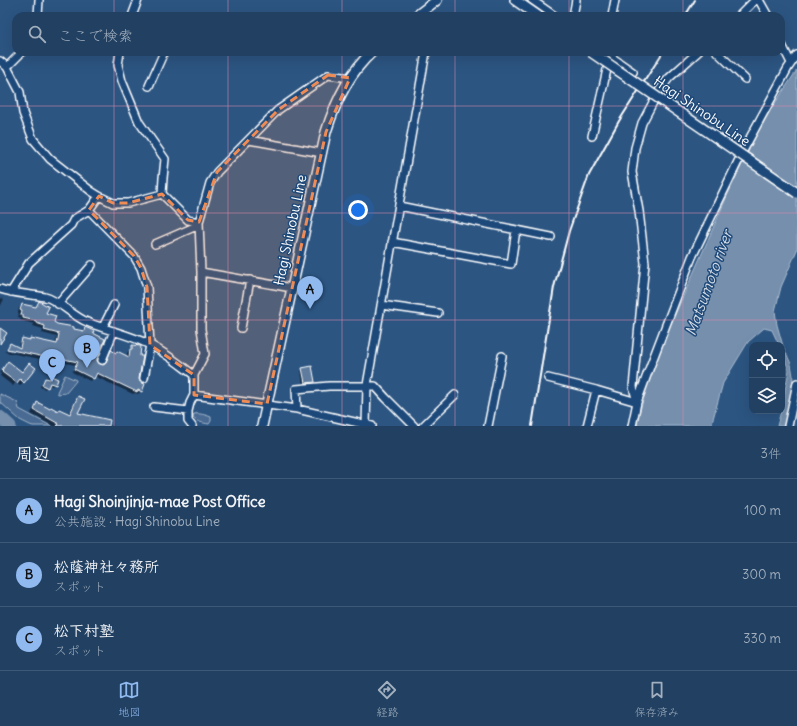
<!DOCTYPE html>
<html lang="ja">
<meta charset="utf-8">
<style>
:root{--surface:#214062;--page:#294768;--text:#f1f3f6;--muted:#a2afbe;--line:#3e5977;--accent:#90b9f0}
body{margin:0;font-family:Delius,"Klee One",sans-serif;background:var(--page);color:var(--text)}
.controls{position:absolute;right:12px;bottom:12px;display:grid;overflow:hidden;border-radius:8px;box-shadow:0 4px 16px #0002}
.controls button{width:36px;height:36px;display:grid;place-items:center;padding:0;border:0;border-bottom:1px solid var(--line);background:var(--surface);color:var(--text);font:20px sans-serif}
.you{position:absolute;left:358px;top:210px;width:14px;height:14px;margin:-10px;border:3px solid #fff;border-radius:50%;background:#1a73e8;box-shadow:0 0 0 6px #1a73e833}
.badge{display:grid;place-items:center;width:26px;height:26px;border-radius:50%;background:var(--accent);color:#111;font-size:13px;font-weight:700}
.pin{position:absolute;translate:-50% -33px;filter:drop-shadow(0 1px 2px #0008)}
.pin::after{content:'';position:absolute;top:21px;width:14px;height:12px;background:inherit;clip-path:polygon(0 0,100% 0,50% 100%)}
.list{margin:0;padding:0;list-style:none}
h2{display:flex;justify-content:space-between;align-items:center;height:52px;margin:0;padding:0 16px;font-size:17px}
h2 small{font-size:13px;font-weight:400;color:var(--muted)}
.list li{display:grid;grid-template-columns:26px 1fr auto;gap:12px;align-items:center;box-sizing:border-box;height:64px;padding:0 16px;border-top:1px solid var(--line)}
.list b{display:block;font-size:15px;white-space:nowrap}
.list p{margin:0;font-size:13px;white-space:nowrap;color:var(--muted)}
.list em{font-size:13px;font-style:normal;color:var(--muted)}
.icon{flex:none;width:22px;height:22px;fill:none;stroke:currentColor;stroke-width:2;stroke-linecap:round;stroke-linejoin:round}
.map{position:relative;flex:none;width:797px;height:426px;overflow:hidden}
.search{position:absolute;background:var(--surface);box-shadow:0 4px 16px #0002;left:12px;right:12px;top:12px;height:44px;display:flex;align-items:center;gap:10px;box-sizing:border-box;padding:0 14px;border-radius:12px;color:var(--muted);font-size:15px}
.sheet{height:244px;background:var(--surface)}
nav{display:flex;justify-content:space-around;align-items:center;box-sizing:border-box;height:56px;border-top:1px solid var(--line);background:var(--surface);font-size:11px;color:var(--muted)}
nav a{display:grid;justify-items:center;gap:2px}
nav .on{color:var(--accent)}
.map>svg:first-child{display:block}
</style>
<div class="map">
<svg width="797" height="426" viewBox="0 0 797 426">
<rect width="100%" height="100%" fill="#2c5582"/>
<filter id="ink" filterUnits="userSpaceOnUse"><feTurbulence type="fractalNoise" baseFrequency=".025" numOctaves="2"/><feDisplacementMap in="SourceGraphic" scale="8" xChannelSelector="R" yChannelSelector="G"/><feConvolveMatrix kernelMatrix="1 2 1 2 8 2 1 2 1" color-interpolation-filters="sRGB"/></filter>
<g filter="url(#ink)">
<path fill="#486b92" stroke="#a4b5c8" d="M65 375 76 380V381L66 393 58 394 57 392Z
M0 394 17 402 19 409 51 426H33L30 425 20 420 0 402Z
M194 414C199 413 206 415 211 417V421L209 424C203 423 197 422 193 418Z"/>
<path fill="#748fad" stroke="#acbcce" d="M797 70V250L781 287 775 311 777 325 783 346 791 364 793 376 791 395 784 426H777L781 411H782V406L789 370 782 352V345H779L772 330 764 328 748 342 723 383 711 426H637L639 414 657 356 732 185 762 123Z"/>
<path fill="#0007" d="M0 298 4 299 0 307Z
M39 303 44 314 53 323 72 330 83 331 86 328 96 358V361L99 365 103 366 109 355 112 352 127 357V353L133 346 141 391 138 394 135 393 133 394 94 376 90 381 72 372 75 365 51 360 50 361 5 352 6 350 18 353 16 350 7 348 10 344 19 348 20 342 23 339 55 345 57 337 42 333 43 329 33 326 34 324 20 320 21 318 18 317 19 314 18 313 19 308 22 305 35 308Z
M5 366 24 382 20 385 16 382 13 386 0 376 1 374 0 373Z
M303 369 314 382 312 384 303 385 301 371Z
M51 377 55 384 53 386 48 385 45 389 40 387 43 381 45 379H49Z
M78 398 77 414 110 423V425L114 426H53L31 414 34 407 38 404 50 410 68 415 75 401Z"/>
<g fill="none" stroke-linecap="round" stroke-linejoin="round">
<path stroke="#748fad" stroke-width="13" d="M0 417 10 426"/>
</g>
<path fill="#5e7c9f" stroke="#fff" d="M39 301 49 307 46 313 56 316 54 322 57 324 74 327V329L84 331 85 327 94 331 93 333 105 339 97 358V361L100 364 103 365 105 364 111 350 116 353 117 351 129 357 130 349H132V345L141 346 140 356H143L139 379 140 382 145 384 142 392 138 390 137 392 97 373 94 379 74 369 78 362 54 357V359L7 349 10 343 20 348 22 338 30 340V338L57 344 59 334 44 330 45 326 36 323V321L23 318V315H21L22 311 20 310 22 304 36 307Z
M0 328 7 333 0 344Z
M8 361 22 372 29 363 36 368 24 383 20 379 17 383 2 372 3 371 2 370Z
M312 366 315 382 305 383 302 368Z
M51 376 58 379 56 385 50 383 48 388 42 385 45 378 50 379Z
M78 396 85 399 78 413 110 420 109 426H57L59 424 34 410 37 402 50 409 51 407 58 411 59 409 70 414Z"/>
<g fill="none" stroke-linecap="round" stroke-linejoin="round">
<g stroke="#fff" stroke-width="10">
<path id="minor" d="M532 0 555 16
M759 0 768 16
M38 16 39 0
M132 16 138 0
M573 16 576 0
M612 16 615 0
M739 16 755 0
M781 43 791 63
M120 52 118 65 122 81 139 122 165 159 163 178 162 194 188 220 199 222
M607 52 610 56 633 72
M717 52 745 79
M0 61 7 67 20 92 23 113 33 139 50 159 91 191 99 196 113 203H128L162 194
M7 67 22 52
M149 86 164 52
M592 136 610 56
M249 140 322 153
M399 206 551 237
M89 210 134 256 141 268 147 287 150 345 144 378
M392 242 511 264 516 230
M155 244 199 225
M201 272 292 288
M0 289C15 294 30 294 45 297 58 300 72 315 85 321 105 330 128 334 148 344 165 352 179 364 194 375V395L190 403 188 411V421L192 426
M11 292 29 263 71 225 74 219 89 210 99 196
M58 304 92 265
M381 305 438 313
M103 327 114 305
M241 328 250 280
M102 360 114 331
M194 375 205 354 201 329V272L199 222 210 183 217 172 278 110 328 75 350 78
M548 378 596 390 587 426
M596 390 637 402
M194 395 297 409 372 426
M637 402 633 387 645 263 639 211 632 172 635 148 642 123 659 91 669 78 698 52
M154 407 188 411
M297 409 296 389 329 386H375L386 398 414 426
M366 425 367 385 426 52
M423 426 455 395
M488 426 502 356
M632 426 637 402 651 364 692 257 745 147 788 68 797 55
M788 426 797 383"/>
</g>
<g stroke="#fff" stroke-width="12">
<path id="major" d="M515 0 538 16
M416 16 437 0
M262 426 326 132C335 103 349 73 372 52"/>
</g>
<use href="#minor" stroke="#1f4a7a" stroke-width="7"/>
<use href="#major" stroke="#1f4a7a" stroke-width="9"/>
<path stroke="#fff" stroke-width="2" d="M685 16 695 0
M532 426 554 287 569 231 589 175 619 121 663 52"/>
<g stroke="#fff" stroke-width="12" stroke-linecap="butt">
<path id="major-bridge" d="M591 52 797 193"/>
</g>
<use href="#major-bridge" stroke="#1f4a7a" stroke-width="9"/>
</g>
</g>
<path fill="#ef8b55" fill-opacity="0.2" stroke="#ef8b55" stroke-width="3" stroke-dasharray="8 5" stroke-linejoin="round" d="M328 75 350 78 326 132 267 404 194 395V375L150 345 147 287 141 268 134 256 89 210 99 196 113 203H128L162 194 188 220 199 222 217 172 278 110Z"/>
<path fill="none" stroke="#e08cad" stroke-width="1" stroke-opacity="0.55" d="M114 0V16M228 0V16M342 0V16M455 0V16M569 0V16M683 0V16M114 52V426M228 52V426M342 52V426M455 52V426M569 52V426M683 52V426M0 106H797M0 213H797M0 320H797"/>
<g text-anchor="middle" stroke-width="3" stroke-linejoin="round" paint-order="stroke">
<g font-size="14" fill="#fff" stroke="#1f4a7a">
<text transform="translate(702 111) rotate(34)" y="5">Hagi Shinobu Line</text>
<text transform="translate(290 230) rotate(-78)" y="5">Hagi Shinobu Line</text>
</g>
<g font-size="15" font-style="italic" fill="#d5dde6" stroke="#1f4a7a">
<text transform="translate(709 283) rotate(-70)" y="5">Matsumoto river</text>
</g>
</g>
</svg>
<div class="controls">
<button><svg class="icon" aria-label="locate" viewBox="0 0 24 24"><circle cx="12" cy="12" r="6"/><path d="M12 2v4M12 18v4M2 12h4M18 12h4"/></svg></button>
<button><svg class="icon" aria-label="layers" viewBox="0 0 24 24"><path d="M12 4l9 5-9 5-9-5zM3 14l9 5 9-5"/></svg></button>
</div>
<div class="you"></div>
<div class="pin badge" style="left:310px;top:309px">A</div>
<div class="pin badge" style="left:87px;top:368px">B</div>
<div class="pin badge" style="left:52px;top:382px">C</div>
<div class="search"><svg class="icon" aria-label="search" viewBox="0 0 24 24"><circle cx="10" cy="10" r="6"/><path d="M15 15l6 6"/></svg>ここで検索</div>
</div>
<section class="sheet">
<h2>周辺<small>3件</small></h2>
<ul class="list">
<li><span class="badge">A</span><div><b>Hagi Shoinjinja-mae Post Office</b><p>公共施設 · Hagi Shinobu Line</p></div><em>100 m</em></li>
<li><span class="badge">B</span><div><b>松蔭神社々務所</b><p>スポット</p></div><em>300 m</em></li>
<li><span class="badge">C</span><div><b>松下村塾</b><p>スポット</p></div><em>330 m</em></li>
</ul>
</section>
<nav>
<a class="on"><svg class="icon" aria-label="map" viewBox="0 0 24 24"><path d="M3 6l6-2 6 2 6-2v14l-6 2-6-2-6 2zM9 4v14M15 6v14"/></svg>地図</a>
<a><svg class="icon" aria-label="directions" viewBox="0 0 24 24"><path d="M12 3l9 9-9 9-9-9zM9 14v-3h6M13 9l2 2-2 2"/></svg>経路</a>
<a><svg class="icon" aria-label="saved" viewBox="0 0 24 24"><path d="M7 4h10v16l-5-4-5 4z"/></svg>保存済み</a>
</nav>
